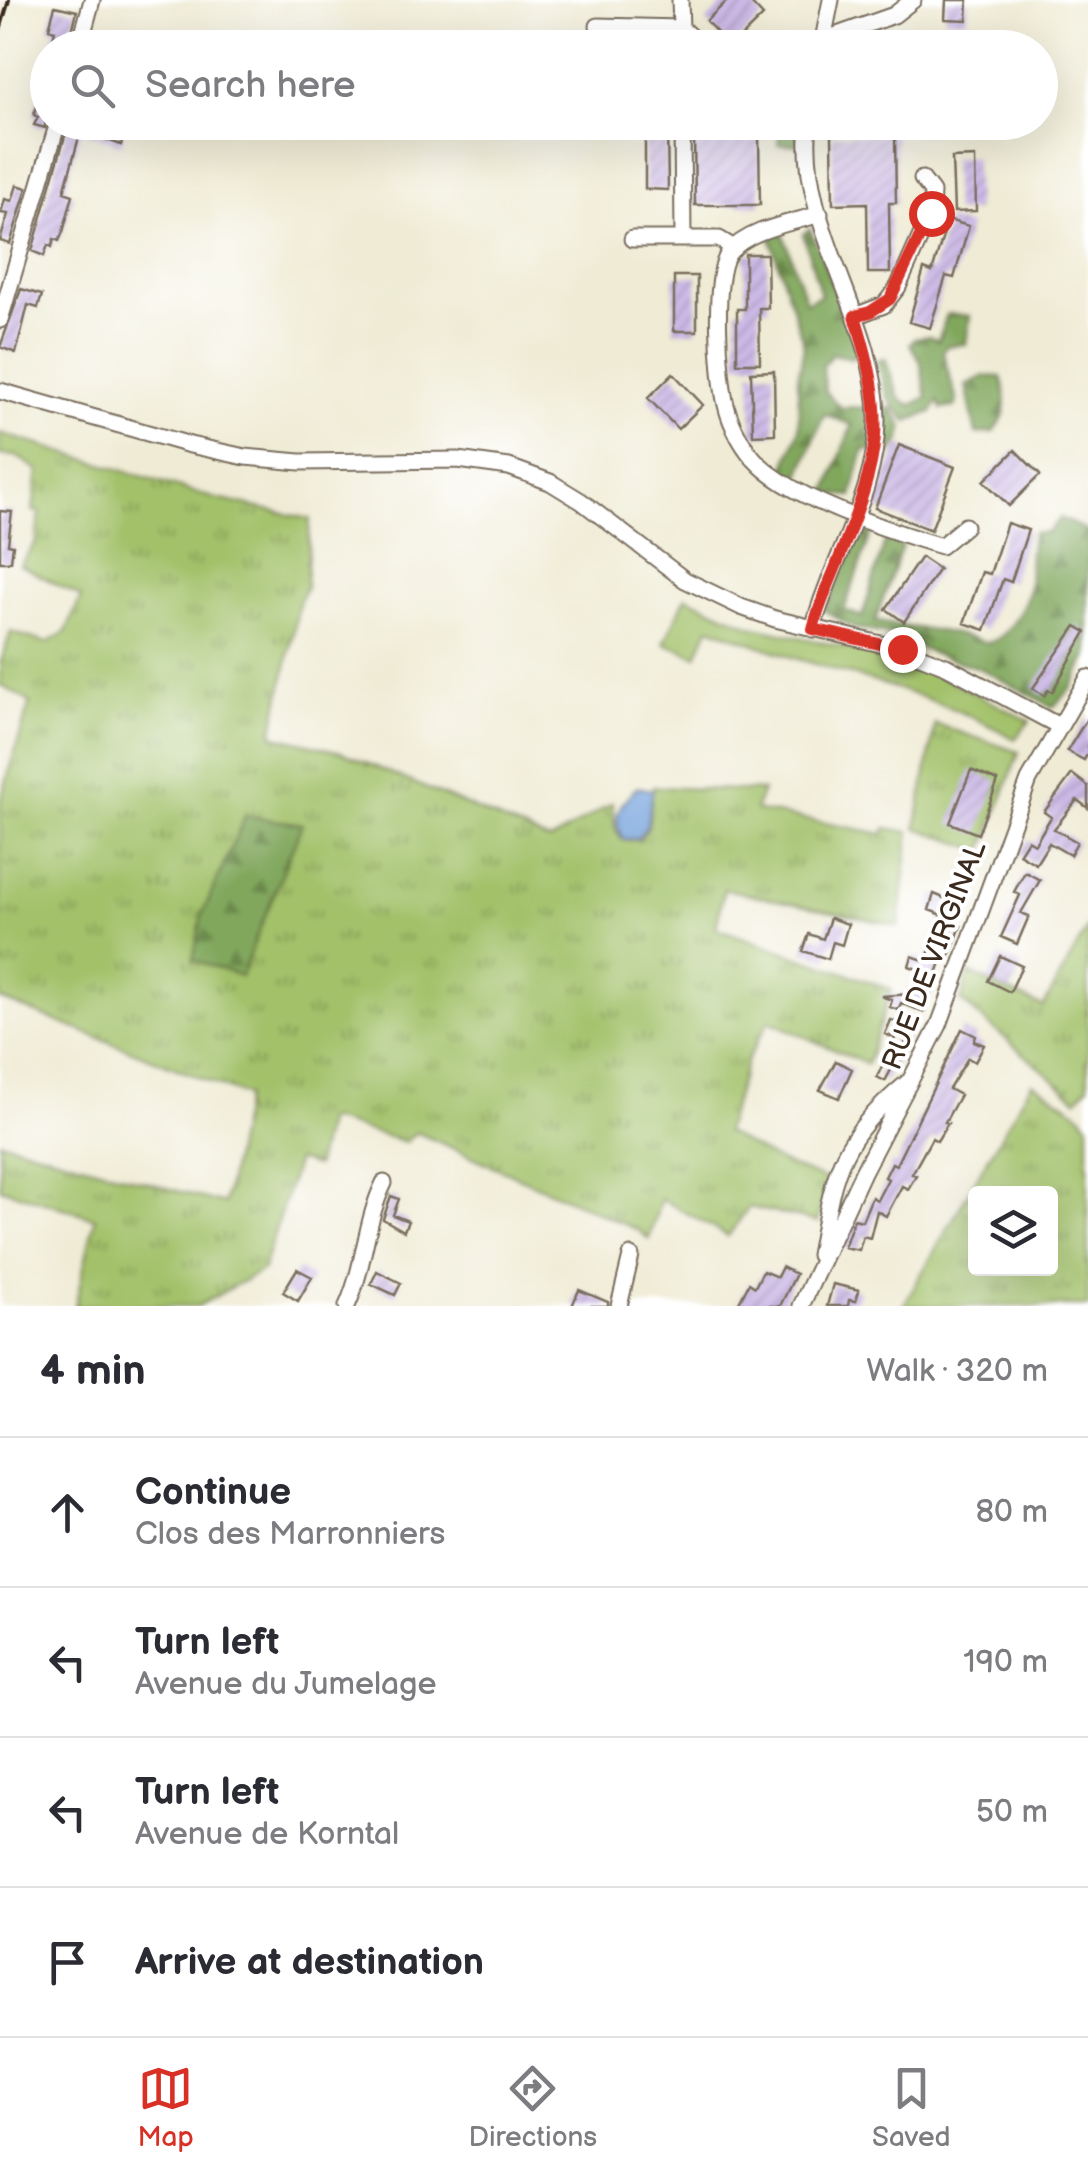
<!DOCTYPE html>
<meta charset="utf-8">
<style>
:root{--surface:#fff;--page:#f7f7f7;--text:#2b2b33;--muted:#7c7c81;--line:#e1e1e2;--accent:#d93025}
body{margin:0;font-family:"Balsamiq Sans",sans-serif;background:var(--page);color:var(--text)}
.controls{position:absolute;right:30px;bottom:30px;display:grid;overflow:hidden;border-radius:10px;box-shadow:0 10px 40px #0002}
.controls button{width:90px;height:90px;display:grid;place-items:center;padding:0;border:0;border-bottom:2px solid var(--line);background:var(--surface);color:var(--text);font:50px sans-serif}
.stop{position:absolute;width:30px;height:30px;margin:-22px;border:8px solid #d93025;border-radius:50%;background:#fff}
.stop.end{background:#d93025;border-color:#fff;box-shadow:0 2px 10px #0008}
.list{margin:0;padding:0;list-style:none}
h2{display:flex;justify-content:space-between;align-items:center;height:130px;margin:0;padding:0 40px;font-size:42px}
h2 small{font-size:32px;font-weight:400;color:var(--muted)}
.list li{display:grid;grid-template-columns:65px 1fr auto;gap:30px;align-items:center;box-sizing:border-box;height:150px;padding:0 40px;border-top:2px solid var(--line)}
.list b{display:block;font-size:38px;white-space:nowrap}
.list p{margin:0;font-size:32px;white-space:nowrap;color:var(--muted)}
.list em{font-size:32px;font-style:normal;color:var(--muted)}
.icon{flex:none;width:55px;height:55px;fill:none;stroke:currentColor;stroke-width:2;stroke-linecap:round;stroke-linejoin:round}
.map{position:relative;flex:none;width:1088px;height:1306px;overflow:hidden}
.search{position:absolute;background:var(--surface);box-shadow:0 10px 40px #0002;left:30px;right:30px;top:30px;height:110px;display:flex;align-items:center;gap:25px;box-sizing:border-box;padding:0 35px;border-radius:55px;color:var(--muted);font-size:38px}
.sheet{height:730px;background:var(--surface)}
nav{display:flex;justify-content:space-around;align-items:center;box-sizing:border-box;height:140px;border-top:2px solid var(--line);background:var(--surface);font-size:28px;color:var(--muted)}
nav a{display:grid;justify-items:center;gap:5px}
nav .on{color:var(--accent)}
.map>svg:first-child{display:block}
</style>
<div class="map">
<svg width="1088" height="1306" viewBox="0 0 1088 1306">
<defs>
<pattern id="grass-tufts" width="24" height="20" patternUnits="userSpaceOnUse" patternTransform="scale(2.5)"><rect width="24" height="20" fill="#a2c169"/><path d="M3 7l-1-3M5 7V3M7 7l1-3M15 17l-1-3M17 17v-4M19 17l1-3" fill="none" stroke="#859d56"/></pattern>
<pattern id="forest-firs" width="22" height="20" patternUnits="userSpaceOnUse" patternTransform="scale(2.5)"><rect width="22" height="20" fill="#81a75d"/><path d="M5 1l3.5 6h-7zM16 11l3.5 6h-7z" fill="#6b884c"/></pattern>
<pattern id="building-hatch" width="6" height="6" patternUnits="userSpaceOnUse" patternTransform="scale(2.5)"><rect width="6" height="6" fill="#ccb9e6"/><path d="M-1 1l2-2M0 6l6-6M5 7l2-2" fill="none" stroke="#b09fc5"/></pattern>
</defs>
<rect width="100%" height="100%" fill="#fff"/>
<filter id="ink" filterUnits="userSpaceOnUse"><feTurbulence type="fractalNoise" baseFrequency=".01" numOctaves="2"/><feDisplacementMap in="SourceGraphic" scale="20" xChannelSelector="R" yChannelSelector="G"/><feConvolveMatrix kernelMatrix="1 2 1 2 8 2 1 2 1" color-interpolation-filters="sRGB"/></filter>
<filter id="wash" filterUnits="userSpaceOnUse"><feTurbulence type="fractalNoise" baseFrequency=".0048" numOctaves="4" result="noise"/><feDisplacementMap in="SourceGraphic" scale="40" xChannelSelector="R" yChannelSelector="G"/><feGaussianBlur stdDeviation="2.25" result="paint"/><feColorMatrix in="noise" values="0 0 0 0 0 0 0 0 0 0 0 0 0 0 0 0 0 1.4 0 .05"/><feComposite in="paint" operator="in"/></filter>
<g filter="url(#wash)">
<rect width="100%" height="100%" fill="#efebd4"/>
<path fill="url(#grass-tufts)" stroke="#6e7644" stroke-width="2.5" fill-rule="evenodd" d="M0 433 213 498 310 519 306 587 300 600 272 735 341 752 550 841 612 803 615 828 622 840H640L648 828 653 787 763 791 755 810 884 834 886 828 910 832 899 926 724 889 716 928 891 989 867 1064 769 1021 747 1060 725 1132 780 1162 827 1180 818 1222 749 1207 728 1236 661 1199 649 1239 638 1230 416 1132 406 1142 327 1119 316 1166 297 1160 263 1270 198 1306H75L95 1218 0 1188V1141L224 1204 246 1096 0 999V802L30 702 0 685V664L11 632 47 643 66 632 81 597 20 565 36 542 40 512 33 511 38 470 16 456 0 455Z
M935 724 1019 752 983 851 916 828Z
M1088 927V1086L1077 1099 961 1001 969 973 1043 1007Z
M1032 1082 1080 1113 1088 1124V1306H903ZM976 1194H1050V1268H976Z"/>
<path fill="url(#forest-firs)" stroke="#5e683e" stroke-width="2.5" d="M730 123H799L797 145 779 144 778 132 727 129Z
M810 228 859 351 852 358 832 354 823 366 825 391 840 407 892 408 903 427 901 440 890 454 864 449 852 496 826 494 852 425 824 414 797 483 783 472 799 430 798 377 804 345 770 237 783 233 806 302 821 295 803 234Z
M947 314 970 316 966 344 946 346 943 353 957 401 955 407 942 409 938 401 932 412 907 421 888 399 877 360 885 358 899 398 911 405 927 398 920 360 910 344 914 338 929 336 938 341Z
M984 376 1001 377C1008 399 1009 415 993 432L976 434 966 385Z
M1060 518 1088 531V654L1071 689 1053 707 979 668 934 654 894 635 854 628 825 611 856 528 872 531 844 610 862 617 886 538 902 546 875 621C906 629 937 628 967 637 975 639 983 643 990 642 1008 638 1027 604 1029 587 1031 567 1027 555 1033 533H1047Z
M245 816 302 824 241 976 193 960 202 915Z"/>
<path fill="#a2c169" stroke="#6e7644" stroke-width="2.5" d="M686 597 751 626 892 658 937 675 1030 721 1015 739C950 701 877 683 805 661 772 652 741 638 709 627L697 656 664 643Z"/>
<path fill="#73a1dc" stroke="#57667d" stroke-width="2.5" d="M637 787 653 790 646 827 637 839H623C610 815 620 804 637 787Z"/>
<g id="blocks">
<path fill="url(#building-hatch)" d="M728 0H748L763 16 731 47 706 21Z
M946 0H968L967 20 945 19Z
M55 6 77 11 68 48H51L55 30 49 28Z
M44 73 48 74 45 128 34 125 38 117 34 115Z
M69 122H99L98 126 124 135 121 145 81 130 64 192 73 195 63 232 59 241 54 239 52 247 48 245 44 256 32 251Z
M645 126H667L668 190 645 189Z
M895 134 896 203H889L890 273H868L867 203 833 204 832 135Z
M694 135H759L760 205H695Z
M975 157 976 211 954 212 952 158Z
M17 185 27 188 10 244 0 241 8 214 1 213 5 199 12 201Z
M948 220 969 226 954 278 946 276 930 328 909 322 924 269 932 272Z
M745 254H767L768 308H759L760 363H737V309H745Z
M674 276H697V331H674Z
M21 289 42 295 38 308 28 305 16 353 0 347Z
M774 371 775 434 753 435 751 372Z
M673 373 703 405 678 429 648 398Z
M899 445 955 467 931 530 875 508Z
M1015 450 1040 475 1009 506 984 481Z
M0 511 12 512 8 544 13 545 11 561 7 562H0Z
M1007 523 1028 530 1011 582 1003 579 985 630 964 623 982 572 990 574Z
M921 557 939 569 904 622 886 609Z
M1076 626 1086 632 1052 692 1048 690 1044 696 1033 688Z
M1088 717V753L1084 760 1067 751Z
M971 770 998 781 978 834 950 823Z
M1072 774 1088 786V808L1077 800 1054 829 1077 842 1070 855 1049 843 1036 864 1019 854 1028 840 1035 844 1051 817 1044 812Z
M1025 872 1040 880 1021 913 1029 916 1017 944 1001 937 1020 895 1014 892Z
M934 894 959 904 952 923 961 926 949 958 943 956 924 1012 901 1003 898 1010 890 1007 892 1000 881 996 912 994 920 970 909 966 912 956 926 961 942 915 929 910Z
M830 918 848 924 842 945 833 942 828 959 803 951 809 934 823 939Z
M1000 956 1022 966 1010 992 988 981Z
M891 1020 913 1029 885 1081 877 1077 895 1038 885 1034Z
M962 1029 976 1036 974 1041 984 1045 975 1062 968 1058 949 1089 960 1095 945 1122 948 1123 937 1141 932 1138 912 1174 916 1175 908 1189 902 1186 886 1216 877 1211 870 1238 863 1236 859 1250 844 1247 854 1219 862 1221 872 1197 877 1200 888 1179 885 1177 892 1163 896 1165Z
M836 1061 852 1069 839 1098 820 1090Z
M391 1196 399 1199 393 1215 408 1221 404 1231 383 1219Z
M782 1267 796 1274 780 1306H737L749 1283 755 1287 763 1271 777 1277Z
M297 1269 312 1277 298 1301 283 1292Z
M377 1271 401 1283 395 1295 371 1284Z
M833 1284 859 1290 856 1301 849 1300 848 1306H827Z
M579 1290 608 1302V1306H572Z"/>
</g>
</g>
<g filter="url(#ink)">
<use href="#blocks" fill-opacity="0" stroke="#7a6e5e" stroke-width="2.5"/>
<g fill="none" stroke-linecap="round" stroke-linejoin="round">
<g stroke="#7a6e5e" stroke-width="19">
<path id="minor" d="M598 26 681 28 680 0
M681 28 703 48
M823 40 894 15 913 0
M822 45 831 0
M79 48 92 0
M682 122 683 239
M809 122C797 226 876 316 877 418 878 494 831 558 813 629
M820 214C792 223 748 229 729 253 712 275 719 377 726 405 731 426 744 450 760 465 796 500 891 531 941 546L965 526
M632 239H719L734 248
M855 316 884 305 898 287 931 213 932 192 922 179
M0 320 58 122
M0 391 190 445 245 457 300 462 458 460 509 467 550 482 581 501 685 580 741 607 775 619 902 649 946 666 1059 726
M819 1255C835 1168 838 1141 908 1082
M347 1306C365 1266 365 1222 384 1183
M619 1306 631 1256
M801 1306 863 1172 939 1025 1029 780 1088 678"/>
</g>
<use href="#minor" stroke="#fff" stroke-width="15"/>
<path stroke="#3b2a1e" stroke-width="4" d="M0 30 9 0"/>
</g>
</g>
<g fill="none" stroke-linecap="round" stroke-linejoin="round" filter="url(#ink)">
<path stroke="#d93025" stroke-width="12" d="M902 649 813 629C819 604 831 580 840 556 880 454 888 422 855 316L870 312 890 299 931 213"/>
</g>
<g text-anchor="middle" stroke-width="8" stroke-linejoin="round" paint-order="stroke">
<g font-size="28" fill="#3b2a1e" stroke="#fff">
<text transform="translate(933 955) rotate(-69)" y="10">RUE DE VIRGINAL</text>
</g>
</g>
</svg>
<div class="controls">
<button><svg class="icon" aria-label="layers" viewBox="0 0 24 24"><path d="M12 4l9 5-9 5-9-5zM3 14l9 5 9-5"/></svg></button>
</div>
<div class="stop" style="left:931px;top:213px"></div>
<div class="stop end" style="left:902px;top:649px"></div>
<div class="search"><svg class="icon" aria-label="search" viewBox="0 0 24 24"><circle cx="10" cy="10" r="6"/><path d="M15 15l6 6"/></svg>Search here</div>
</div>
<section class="sheet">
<h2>4 min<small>Walk · 320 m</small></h2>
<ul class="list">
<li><svg class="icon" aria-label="ahead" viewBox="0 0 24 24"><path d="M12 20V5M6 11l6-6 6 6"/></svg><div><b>Continue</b><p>Clos des Marronniers</p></div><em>80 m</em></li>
<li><svg class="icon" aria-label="left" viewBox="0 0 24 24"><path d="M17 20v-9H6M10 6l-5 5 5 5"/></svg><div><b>Turn left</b><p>Avenue du Jumelage</p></div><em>190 m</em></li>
<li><svg class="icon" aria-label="left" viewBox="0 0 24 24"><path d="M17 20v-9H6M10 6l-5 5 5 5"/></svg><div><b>Turn left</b><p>Avenue de Korntal</p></div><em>50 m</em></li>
<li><svg class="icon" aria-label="arrive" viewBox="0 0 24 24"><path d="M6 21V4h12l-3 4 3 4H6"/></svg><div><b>Arrive at destination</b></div></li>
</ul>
</section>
<nav>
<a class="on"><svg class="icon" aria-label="map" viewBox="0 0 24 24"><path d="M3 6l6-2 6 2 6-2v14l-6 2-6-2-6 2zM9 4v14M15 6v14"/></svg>Map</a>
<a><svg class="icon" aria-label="directions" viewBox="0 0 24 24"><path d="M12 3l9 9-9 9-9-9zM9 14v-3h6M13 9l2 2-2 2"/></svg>Directions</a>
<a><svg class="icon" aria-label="saved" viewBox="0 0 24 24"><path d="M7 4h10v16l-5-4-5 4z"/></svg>Saved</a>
</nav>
